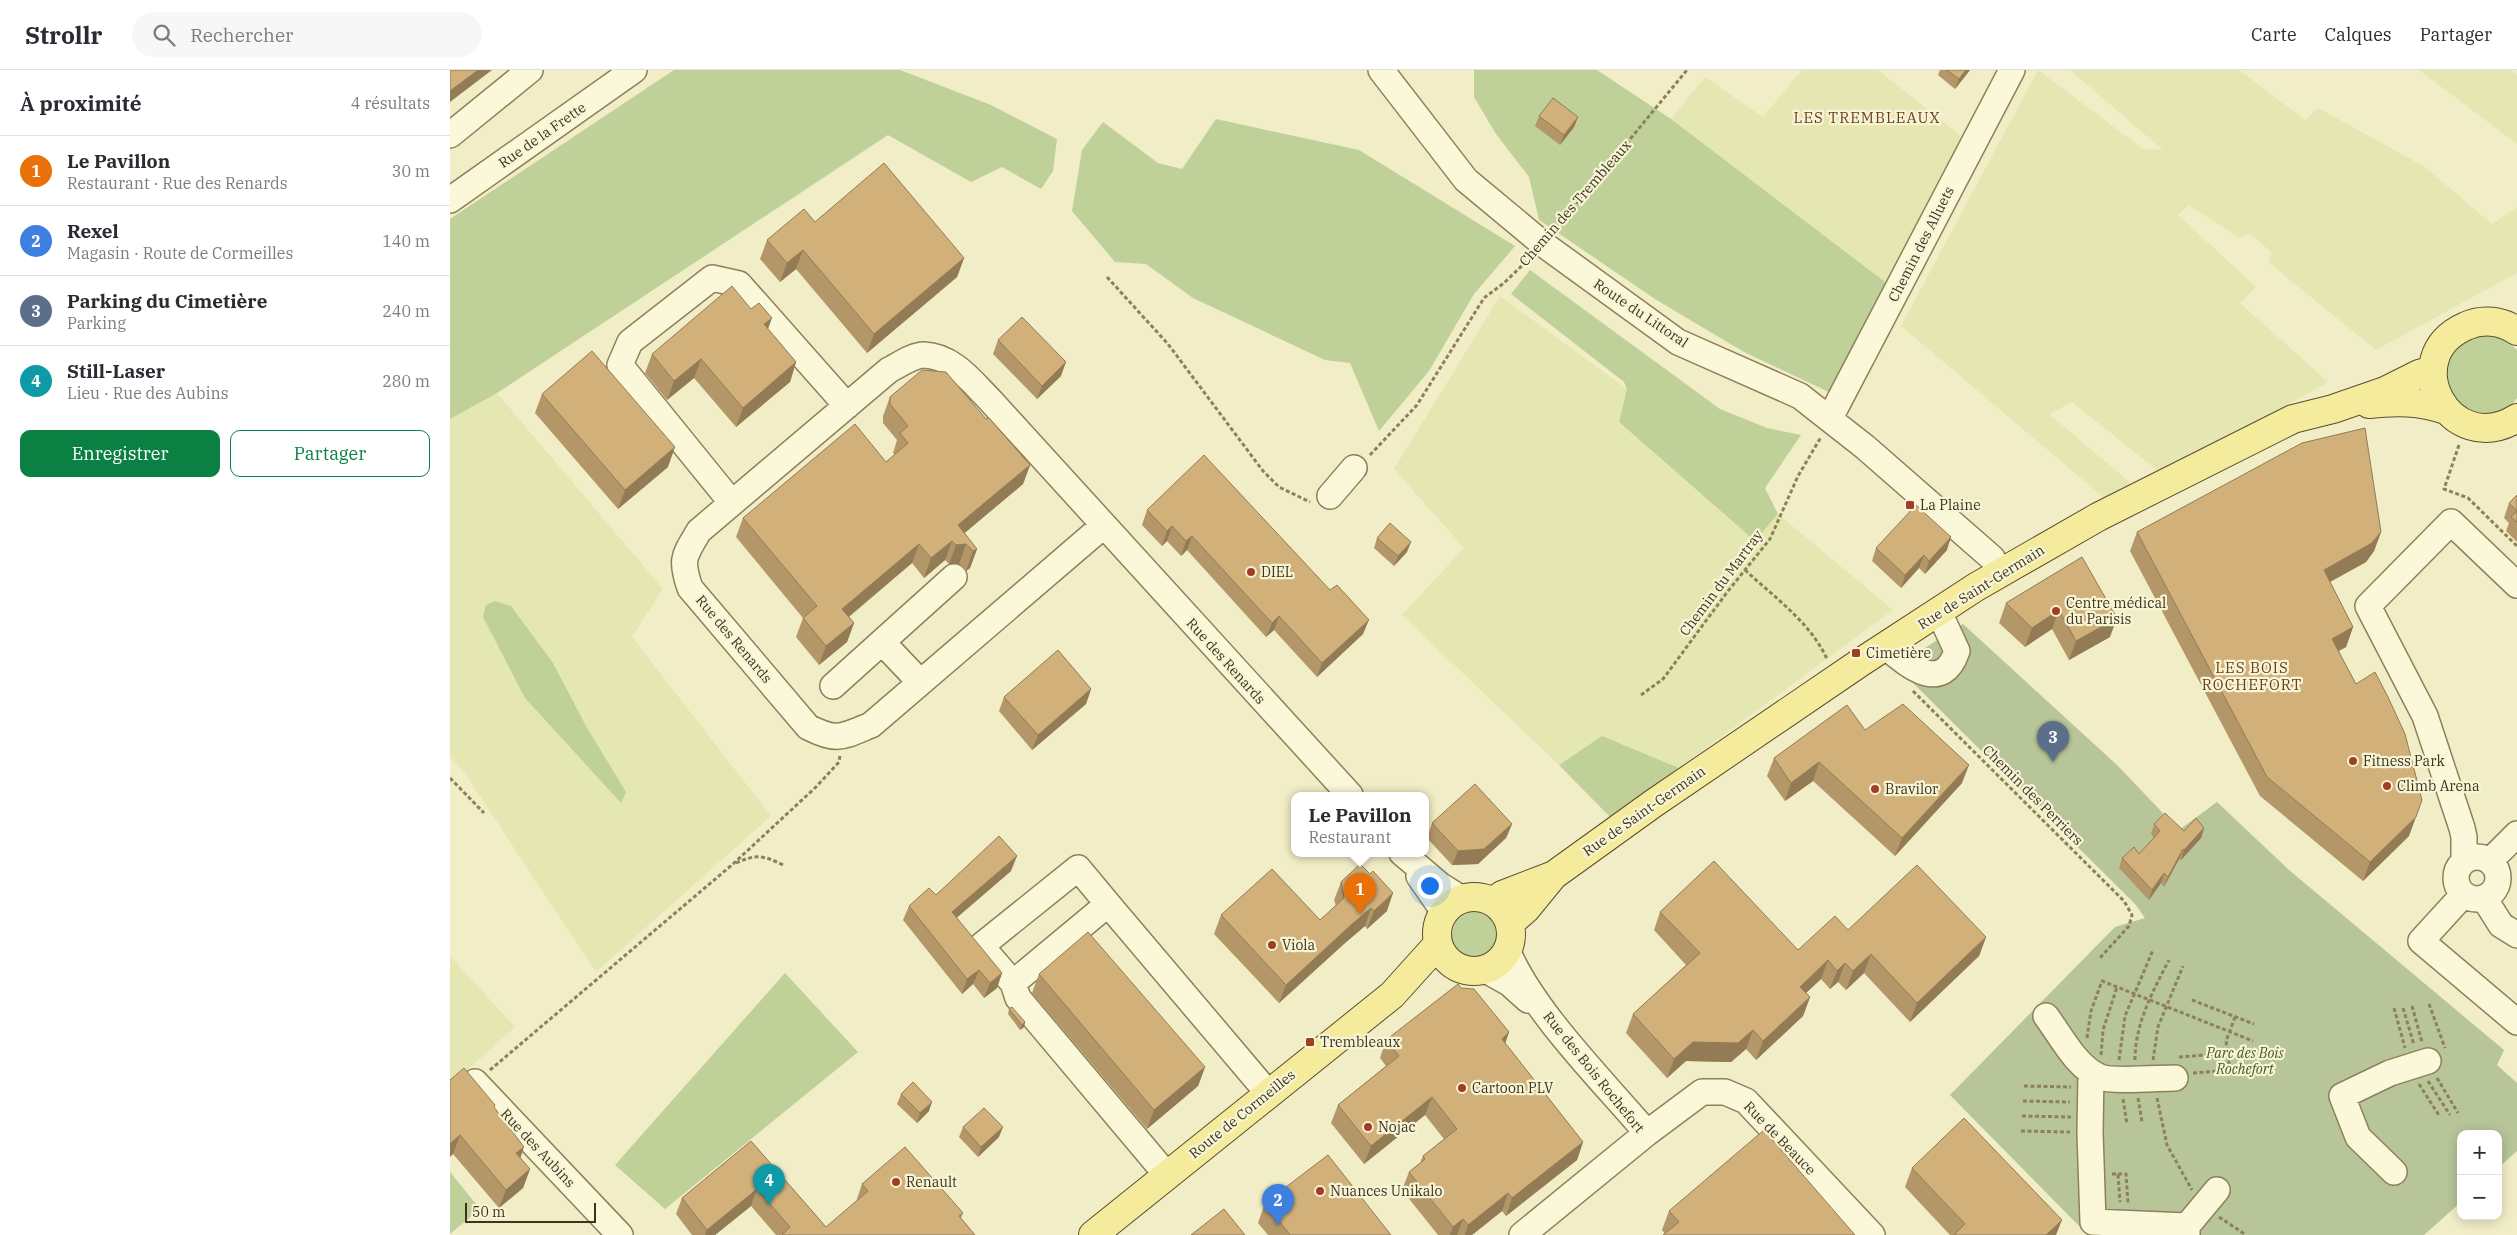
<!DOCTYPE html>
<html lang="fr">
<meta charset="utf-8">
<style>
:root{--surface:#fff;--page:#f7f7f7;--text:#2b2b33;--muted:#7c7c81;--line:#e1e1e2;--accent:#0b8043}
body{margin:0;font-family:"IBM Plex Serif",serif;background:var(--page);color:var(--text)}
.controls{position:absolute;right:15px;bottom:15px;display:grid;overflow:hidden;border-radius:10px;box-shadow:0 2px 12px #0003}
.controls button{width:45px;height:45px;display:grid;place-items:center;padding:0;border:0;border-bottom:1px solid var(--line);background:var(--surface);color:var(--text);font:25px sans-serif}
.scale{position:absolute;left:15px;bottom:12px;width:131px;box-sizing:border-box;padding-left:5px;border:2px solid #3d341f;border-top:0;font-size:14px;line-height:18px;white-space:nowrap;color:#3d341f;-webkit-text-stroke:4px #f8f5d6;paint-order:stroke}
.you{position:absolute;left:979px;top:815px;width:18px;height:18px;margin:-12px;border:4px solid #fff;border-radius:50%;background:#1a73e8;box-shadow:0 0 0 8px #1a73e833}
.badge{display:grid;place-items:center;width:32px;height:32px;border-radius:50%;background:var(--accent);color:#fff;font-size:16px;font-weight:700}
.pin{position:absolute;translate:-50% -41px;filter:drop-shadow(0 1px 2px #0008)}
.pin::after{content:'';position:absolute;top:26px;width:18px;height:15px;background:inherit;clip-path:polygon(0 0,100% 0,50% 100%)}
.popup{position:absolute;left:841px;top:722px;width:138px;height:65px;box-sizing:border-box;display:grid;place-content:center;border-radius:10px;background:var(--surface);filter:drop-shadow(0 1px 4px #0005);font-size:16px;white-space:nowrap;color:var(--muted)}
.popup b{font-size:19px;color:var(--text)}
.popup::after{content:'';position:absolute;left:50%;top:100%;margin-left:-10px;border:10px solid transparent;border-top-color:var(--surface)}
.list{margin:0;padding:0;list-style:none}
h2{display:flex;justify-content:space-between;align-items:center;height:65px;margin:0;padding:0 20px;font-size:21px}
h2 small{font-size:16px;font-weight:400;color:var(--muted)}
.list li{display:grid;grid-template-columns:32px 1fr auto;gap:15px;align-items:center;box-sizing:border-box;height:70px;padding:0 20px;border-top:1px solid var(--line)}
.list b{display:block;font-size:19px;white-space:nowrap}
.list p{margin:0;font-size:16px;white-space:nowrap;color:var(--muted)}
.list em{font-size:16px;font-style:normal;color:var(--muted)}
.actions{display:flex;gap:10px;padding:15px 20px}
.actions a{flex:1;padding:11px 0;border:1px solid var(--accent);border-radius:10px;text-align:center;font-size:18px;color:var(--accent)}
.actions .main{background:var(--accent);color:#fff}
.icon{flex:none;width:28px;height:28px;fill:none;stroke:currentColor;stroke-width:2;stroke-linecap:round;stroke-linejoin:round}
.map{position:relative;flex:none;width:2067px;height:1165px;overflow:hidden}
header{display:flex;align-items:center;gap:30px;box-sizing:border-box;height:70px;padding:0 25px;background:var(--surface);border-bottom:1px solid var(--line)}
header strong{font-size:24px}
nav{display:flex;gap:28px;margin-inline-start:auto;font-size:18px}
.search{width:350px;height:45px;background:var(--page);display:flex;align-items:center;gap:12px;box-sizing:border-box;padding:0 18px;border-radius:28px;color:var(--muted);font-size:19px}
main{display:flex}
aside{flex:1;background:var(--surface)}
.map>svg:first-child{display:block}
</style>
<header>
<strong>Strollr</strong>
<div class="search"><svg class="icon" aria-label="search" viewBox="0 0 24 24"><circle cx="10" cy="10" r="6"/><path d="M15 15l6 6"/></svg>Rechercher</div>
<nav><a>Carte</a><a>Calques</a><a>Partager</a></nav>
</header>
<main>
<aside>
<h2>À proximité<small>4 résultats</small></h2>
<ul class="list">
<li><span class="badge" style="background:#e8710a">1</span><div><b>Le Pavillon</b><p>Restaurant · Rue des Renards</p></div><em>30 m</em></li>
<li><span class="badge" style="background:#3f7fe0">2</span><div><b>Rexel</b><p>Magasin · Route de Cormeilles</p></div><em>140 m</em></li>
<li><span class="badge" style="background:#5c6f8a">3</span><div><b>Parking du Cimetière</b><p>Parking</p></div><em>240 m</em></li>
<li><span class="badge" style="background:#0f9aa8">4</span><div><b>Still-Laser</b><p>Lieu · Rue des Aubins</p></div><em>280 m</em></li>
</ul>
<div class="actions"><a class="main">Enregistrer</a><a>Partager</a></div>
</aside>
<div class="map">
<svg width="2067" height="1165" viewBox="0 0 2067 1165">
<rect width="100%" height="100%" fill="#f1edc6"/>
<path fill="#e5e7b3" d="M1352 0H1428L1515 69 1443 218 1221 49 1255 7 1313 47Z
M1588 0 1693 79 1713 80 1620 0H1789L1855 50 1868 38 1975 97 2042 154 2067 137V203L1926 280 1818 192 1822 183 1800 163 1790 168 1739 135 1728 145 1806 217 1790 233 1878 312 1713 405 1622 332 1599 344 1682 414 1659 432 1451 256Z
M1969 0H2061L2067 5V74Z
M1050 226 1177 319 1169 352 1305 471 1328 444 1443 540 1229 698 1152 666 1109 695 952 545 1014 478 944 399Z
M47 323 213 519 182 567 321 746 146 902 16 705 0 687V349Z
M0 886 65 957 2 1014 0 1013Z"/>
<path fill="#bfd099" d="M224 0H450L541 35 607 69 603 101 591 119 552 97 521 112 438 65 47 323 0 349V149Z
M1024 0H1147L1221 49 1443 218 1381 323 1294 282 1205 229 1089 150 1079 107 1046 64 1024 27Z
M766 49 909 80 1065 176 1024 224 979 301 929 361 900 293 875 290 743 228 696 194 665 192 622 141 632 80 653 52 708 93 732 99Z
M1080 200 1270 339 1317 358 1351 365 1315 418 1328 444 1305 471 1169 352 1177 319 1174 312 1061 224Z
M2033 264C2048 265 2056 270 2067 280V328C2039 371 1973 325 2002 284 2004 280 2007 274 2011 272 2017 268 2026 266 2033 264Z
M45 531 61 536 103 593 136 656 176 722 171 733 75 628 33 547 36 535Z
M1152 666 1229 698 1161 748 1109 695Z
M998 863a26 26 0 1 1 52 0a26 26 0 1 1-52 0Z
M335 903 408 982 215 1139 165 1095Z
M0 1102 30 1139 0 1164Z"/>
<path fill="#b7c598" d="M1513 554 1667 695 1729 760 1767 732 1839 800 2054 980 2047 995 2067 1013V1081L2048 1098V1064H2011V1132L1974 1165H1638L1500 1025 1665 857 1695 848 1686 835 1446 596Z"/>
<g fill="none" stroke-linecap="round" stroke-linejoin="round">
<g stroke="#8e805a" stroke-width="28">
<path id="minor" d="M931 0 1016 110 1093 174 1228 272 1350 326 1415 377 1542 488 1551 503
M0 65 80 0
M0 130 184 0
M1380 348 1562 0
M880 426 904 398
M282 433 170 295 180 272 262 208 289 214 397 336
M653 456 421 655C392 667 387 672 358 657L240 518C230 489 234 486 249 461L439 300C449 295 463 285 474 285 503 286 522 312 540 330L900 725
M432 572 470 612
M1436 577C1458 595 1492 625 1507 581L1489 542
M383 616 504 507
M952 783 991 816 1012 829
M2006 808a21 21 0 1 1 42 0a21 21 0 1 1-42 0Z
M2014 791V767L2012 758 1975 646 1918 536 2001 452 2067 515
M2040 791 2067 764
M628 798 658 834 563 913 531 876Z
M969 806 994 842
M2013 825 1971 871 2067 952
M2034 828 2051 855 2067 865
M658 834 818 1023
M1057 880C1083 942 1153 1011 1197 1063
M1034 899 1059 913 1078 930
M563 913 568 928 716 1104
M1596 946C1611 966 1626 997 1650 1007 1663 1012 1709 1008 1725 1008
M1641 1002 1640 1062 1643 1152 1737 1156V1165
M25 1012 170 1165
M1944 1102 1908 1067 1892 1026 1940 1003 1978 991
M1737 1156 1767 1120
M1072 1165 1197 1063 1252 1022H1275L1296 1031 1422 1165"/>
</g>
<g stroke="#5c4d2e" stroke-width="30">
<path id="major" d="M2067 261C2052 251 2033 248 2016 256 1945 287 2000 390 2067 348
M1919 334C1946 331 1970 331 1996 340
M987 864a37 37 0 1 1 74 0a37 37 0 1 1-74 0Z
M1043 832 1052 825 1104 805 1204 733 1411 592 1526 517 1648 447 1843 349 1883 339 1935 321 1969 304 1983 300
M1060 853 1076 839 1103 806
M643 1165 942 925 988 874"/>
</g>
<path stroke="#8e805a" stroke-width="3" stroke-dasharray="4 2.5" stroke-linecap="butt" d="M1106 159 1237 0
M657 207 718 274 813 401 829 417 860 432
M2009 375 1994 419 2018 428 2067 476
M920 385 967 335 1034 228 1054 213 1080 188
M1295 500C1324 527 1360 552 1377 589
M1463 621 1674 831 1682 845 1679 856 1649 889
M1191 625 1213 609 1278 521 1320 469 1348 406 1371 367
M0 708 34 743
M286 793C306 784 313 785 333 795
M1742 930 1804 954
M1979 934 1995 978
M1962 936 1972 972
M1944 938 1955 978
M1953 938 1964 975
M1637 968 1641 941 1652 911 1803 971
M1651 985 1653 960 1667 917
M1729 987 1806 981
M1669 990 1675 946 1703 880
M1685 990C1685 953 1703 921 1719 890
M1703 990 1708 957 1733 896
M40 1000 283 794 366 717 389 692 390 686
M1780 1001 1776 971 1785 947
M1743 1003 1812 998
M1987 1008 2008 1043
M1978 1011 2000 1045
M1969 1014 1990 1047
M1574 1016 1621 1017
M1688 1028 1692 1052
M1707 1028 1717 1075 1742 1120
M1673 1029 1677 1054
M1573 1031 1620 1032
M1572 1046 1621 1047
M1571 1061 1620 1062
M1662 1104H1668L1670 1132
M1668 1104H1676L1678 1133
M1769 1147 1796 1165"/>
<use href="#minor" stroke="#fbf8da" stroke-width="25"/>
<use href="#major" stroke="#f5eb9d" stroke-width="28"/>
</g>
<path fill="#b49769" d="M1490 0H1520L1505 19 1488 5Z
M1089 46 1128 47 1124 57 1110 75 1085 56Z
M365 152 514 188 507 207 417 283 346 199 330 212 310 189 317 170Z
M318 259 346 292 340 312 286 357 244 308 217 330 195 303 202 284Z
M548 270 611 306 587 329 543 284Z
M92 324 218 397 168 439 85 343Z
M440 327 536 349 580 395 573 414 514 463 527 479 520 498 516 501 509 494H499L495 490 474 508 462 493 399 547 404 553 397 572 369 595 346 567 353 548 286 467 293 448 436 392 445 385 443 383 447 370 433 353V346Z
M2067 425V472L2056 461 2059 453 2054 448 2059 433Z
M697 440 913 564 867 607 824 560 816 567 737 480 731 486 717 471 712 476 692 455Z
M1687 462H1931L1924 481 1916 492 1880 512 1903 557 1896 577 1889 581 1959 766 1913 811 1810 726 1680 481Z
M927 468 957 482 944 496 924 478Z
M1426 478 1497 480 1475 504 1469 498 1451 518 1422 491Z
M1632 487 1660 567 1619 590 1602 559 1575 577 1549 553 1556 533Z
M641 619 636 634 582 680 549 641 554 627Z
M1415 660 1512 713 1445 786 1363 711 1335 731 1317 706 1324 688Z
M982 753 1062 754 1056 768 1028 794 1002 795 977 768Z
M1704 754 1734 761 1754 758 1751 768 1731 790 1729 789 1714 817 1711 813 1699 830 1669 798 1672 788 1689 784 1704 768 1701 764Z
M561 801 506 848 552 903 547 918 534 928 523 914 512 924 453 850 459 836 486 825Z
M891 812 937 841 917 859 915 856 895 873 829 933 764 864 771 845 870 850 886 836 884 830Z
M1210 842 1348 880 1398 860 1536 867 1529 886 1460 952 1414 903 1396 920 1388 912 1380 919 1371 909 1356 923 1360 927 1353 946 1306 990 1296 979 1281 992 1236 991 1217 1008 1176 963 1183 944 1236 895 1204 860Z
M589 904 755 997 748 1016 697 1059 582 923Z
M1011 918 1059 962 1055 973 1133 1072 1127 1090 1056 1146 1052 1141 1022 1165H988L952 1120 959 1102 970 1093 973 1086 994 1069 975 1045 914 1094 881 1053 888 1035 936 996 930 988 936 970Z
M559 939 575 952 574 957 570 960 558 944Z
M0 1010 44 1038 70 1088 80 1099 73 1118 49 1138 3 1084Z
M451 1024 479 1041 467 1053 447 1034Z
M513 1057 549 1067 528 1087 509 1067Z
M301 1071 376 1157 406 1132 412 1114 513 1143 511 1148 525 1165H326L301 1136 265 1165H242L226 1144 232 1128Z
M1462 1098 1606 1165H1500L1455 1117Z
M815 1133 941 1165H818L808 1153Z
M1219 1141 1405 1165 1215 1164 1212 1160Z"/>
<path fill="#927b55" d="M28 0H42L0 32V21Z
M1516 0H1520L1505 19 1509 9Z
M1128 47 1124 57 1110 75 1114 65Z
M353 180 346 199 330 212 337 193Z
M514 188 507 207 417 283 424 264Z
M322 248 315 267 314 254Z
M251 289 244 308 217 330 224 311Z
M346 292 340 312 286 357 293 338Z
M616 292 611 306 587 329 592 316Z
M225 377 218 397 168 439 175 420Z
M580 395 573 414 504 472 502 471 495 490 474 508 481 488 508 455Z
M722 456 717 471 712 476 717 461Z
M1931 462 1924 481 1916 492 1867 519 1874 500Z
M742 466 737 480 731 486 736 471Z
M1501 467 1497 480 1475 504 1479 491Z
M961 472 957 482 944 496 948 486Z
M469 474 462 493 385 558 392 539Z
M516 474 509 494H499L506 475Z
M527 479 520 498 516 501 523 481Z
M1474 485 1469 498 1451 518 1455 505Z
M1609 540 1602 559 1575 577 1582 558Z
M829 546 824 560 816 567 822 553Z
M1667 548 1660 567 1619 590 1626 571Z
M919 550 913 564 867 607 872 593Z
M404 553 397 572 369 595 376 576Z
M1903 557 1896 577 1875 588 1882 569Z
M641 619 636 634 582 680 588 665Z
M1369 692 1363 711 1335 731 1341 713Z
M1519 695 1512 713 1445 786 1452 768Z
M1966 747 1959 766 1913 811 1920 792Z
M1062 754 1056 768 1028 794 1002 795 1008 781Z
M1754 758 1751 768 1731 790 1734 780Z
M1733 779 1729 789 1714 817 1718 807Z
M567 786 561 801 496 857 502 842Z
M1714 803 1711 813 1699 830 1702 820Z
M943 823 937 841 917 859 924 841Z
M921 838 915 856 895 873 829 933 836 915 901 855Z
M1536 867 1529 886 1460 952 1467 933Z
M1421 884 1414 903 1396 920 1403 901Z
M1378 890 1371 909 1343 935 1350 917Z
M1395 893 1388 912 1380 919 1387 901Z
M529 900 523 914 512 924 517 909Z
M552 903 547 918 534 928 540 913Z
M1360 927 1353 946 1306 990 1313 971Z
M575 952 574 957 570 960 572 955Z
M1303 960 1296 979 1281 992 1236 991 1217 1008 1224 989 1243 972Z
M1059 962 1053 980 1052 969Z
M755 997 748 1016 697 1059 704 1040Z
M982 1027 975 1045 914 1094 921 1076Z
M482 1032 479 1041 467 1053 470 1043Z
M553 1057 549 1067 528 1087 531 1077Z
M10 1065 3 1084 0 1087V1074Z
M1133 1072 1127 1090 1056 1146 1062 1128Z
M74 1077 68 1095 66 1083Z
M80 1099 73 1118 49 1138 56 1120Z
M307 1119 301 1136 265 1165H255L257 1160Z
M1058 1123 1052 1141 1022 1165H1015L1018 1155Z
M1013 1149 1007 1165H1000L1003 1157Z
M1612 1150 1606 1165H1596Z"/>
<path fill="#d1b07a" stroke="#927b55" d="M0 0H28L0 21Z
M1497 0H1516L1509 9Z
M1103 28 1128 47 1114 65 1089 46Z
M434 93 514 188 424 264 353 180 337 193 317 170 354 139 365 152Z
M282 216 301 239 309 233 322 248 314 254 346 292 293 338 251 289 224 311 202 284Z
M572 247 616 292 592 316 548 270Z
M142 281 225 377 175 420 92 324Z
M472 300 496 302 536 349 539 348 580 395 508 455 527 479 523 481 516 474 506 475 502 471 481 488 469 474 392 539 404 553 376 576 353 548 367 536 293 448 405 354 436 392 458 373 450 363 458 356 440 334V327Z
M1915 358 1931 462 1922 473 1874 500 1903 557 1882 569 1906 614 1925 602 1938 627 1955 664 1972 730 1966 747 1920 792 1817 707 1687 462 1852 373Z
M754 385 880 520 887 515 919 550 872 593 829 546 822 553 742 466 736 471 722 456 717 461 697 440Z
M2067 425V452L2061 447 2067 441 2059 433Z
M1466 435 1501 467 1479 491 1474 485 1455 505 1426 478Z
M940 453 961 472 948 486 927 468Z
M1632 487 1667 548 1626 571 1609 540 1582 558 1556 533Z
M608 580 641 619 588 665 554 627Z
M1453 634 1519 695 1452 768 1369 692 1341 713 1324 688 1397 635 1415 660Z
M1025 714 1062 754 1034 779 1008 781 982 753Z
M1715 743 1734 761 1746 748 1754 758 1734 780 1733 779 1718 807 1714 803 1702 820 1672 788 1684 777 1689 784 1710 761 1704 754Z
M549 766 567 786 502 842 552 903 540 913 529 900 517 909 459 836 479 818 486 825Z
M1264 791 1348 880 1385 846 1398 860 1467 795 1536 867 1467 933 1421 884 1403 901 1395 893 1387 901 1378 890 1350 917 1360 927 1313 971 1303 960 1288 973 1243 972 1224 989 1183 944 1250 883 1210 842Z
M910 794 920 804 923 801 943 823 924 841 921 838 901 855 836 915 771 845 822 799 870 850 894 828 891 812Z
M638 862 755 997 704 1040 589 904Z
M1008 914 1011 918 1024 919 1059 962 1052 969 1133 1072 1062 1128 1058 1123 1018 1155 1013 1149 1003 1157 959 1102 975 1089 973 1086 1007 1059 982 1027 921 1076 888 1035 949 986 936 970Z
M562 937 575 952 572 955 559 939Z
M14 998 45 1035 44 1037 74 1077 66 1083 80 1099 56 1120 10 1065 0 1074V1010Z
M463 1012 482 1032 470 1043 451 1024Z
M534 1038 553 1057 531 1077 513 1057Z
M1514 1048 1612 1150 1596 1165H1504L1515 1154 1462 1098Z
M1314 1060 1405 1165H1213L1229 1152 1219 1141Z
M301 1071 376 1157 418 1121 412 1114 455 1077 513 1143 509 1146 525 1165H332L340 1157 307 1119 257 1160 232 1128Z
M878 1085 941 1165H840L815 1133Z
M774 1139 795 1165H741Z"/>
<g fill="#a13e26" stroke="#f8f5d6" stroke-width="2">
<rect x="1455" y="430" width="10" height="10" rx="2.5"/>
<circle cx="801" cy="502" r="5"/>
<circle cx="1606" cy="541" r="5"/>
<rect x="1401" y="578" width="10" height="10" rx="2.5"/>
<circle cx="1903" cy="691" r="5"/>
<circle cx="1937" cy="716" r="5"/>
<circle cx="1425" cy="719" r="5"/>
<circle cx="822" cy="875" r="5"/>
<rect x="855" y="967" width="10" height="10" rx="2.5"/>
<circle cx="1012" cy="1018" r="5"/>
<circle cx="918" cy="1057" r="5"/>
<circle cx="446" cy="1112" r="5"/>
<circle cx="870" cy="1121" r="5"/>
</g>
<g text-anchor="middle" stroke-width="4.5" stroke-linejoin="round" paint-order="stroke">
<g font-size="14" fill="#3d341f" stroke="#f8f5d6">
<text transform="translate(92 65) rotate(-35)" y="5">Rue de la Frette</text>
<text transform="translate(1125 133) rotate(-49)" y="5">Chemin des Trembleaux</text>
<text transform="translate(1471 174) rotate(-63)" y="5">Chemin des Alluets</text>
<text transform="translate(1191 243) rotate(34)" y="5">Route du Littoral</text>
<text transform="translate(1271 513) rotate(-53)" y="5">Chemin du Martray</text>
<text transform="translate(1531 517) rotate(-32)" y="5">Rue de Saint-Germain</text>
<text transform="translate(284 569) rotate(50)" y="5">Rue des Renards</text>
<text transform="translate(776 591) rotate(48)" y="5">Rue des Renards</text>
<text transform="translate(1583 725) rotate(45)" y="5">Chemin des Perriers</text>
<text transform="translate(1194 741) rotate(-35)" y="5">Rue de Saint-Germain</text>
<text transform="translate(1144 1002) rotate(51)" y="5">Rue des Bois Rochefort</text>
<text transform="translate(792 1044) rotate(-39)" y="5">Route de Cormeilles</text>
<text transform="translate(1330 1068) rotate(46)" y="5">Rue de Beauce</text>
<text transform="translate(88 1078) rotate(47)" y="5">Rue des Aubins</text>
</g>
<g font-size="14" fill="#3d341f" stroke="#f8f5d6" text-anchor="start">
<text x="1470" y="440">La Plaine</text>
<text x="811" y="507">DIEL</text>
<text x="1616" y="538">Centre médical<tspan x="1616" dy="16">du Parisis</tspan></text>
<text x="1416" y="588">Cimetière</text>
<text x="1913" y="696">Fitness Park</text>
<text x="1947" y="721">Climb Arena</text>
<text x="1435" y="724">Bravilor</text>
<text x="832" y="880">Viola</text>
<text x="870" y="977">Trembleaux</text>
<text x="1022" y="1023">Cartoon PLV</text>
<text x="928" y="1062">Nojac</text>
<text x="456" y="1117">Renault</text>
<text x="880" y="1126">Nuances Unikalo</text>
</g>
<g font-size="14" font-style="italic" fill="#425b24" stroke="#f8f5d6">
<text x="1795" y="988">Parc des Bois<tspan x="1795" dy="16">Rochefort</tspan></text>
</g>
<g font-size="15" letter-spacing="1" fill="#6d3d1c" stroke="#f8f5d6">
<text x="1417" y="53">LES TREMBLEAUX</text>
<text x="1802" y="603">LES BOIS<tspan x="1802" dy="17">ROCHEFORT</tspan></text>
</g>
</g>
</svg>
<div class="controls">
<button>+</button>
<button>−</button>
</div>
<div class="scale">50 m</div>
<div class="you"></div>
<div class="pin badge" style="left:910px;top:844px;background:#e8710a">1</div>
<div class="popup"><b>Le Pavillon</b>Restaurant</div>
<div class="pin badge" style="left:828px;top:1155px;background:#3f7fe0">2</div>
<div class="pin badge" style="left:1603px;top:692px;background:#5c6f8a">3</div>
<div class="pin badge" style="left:319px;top:1135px;background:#0f9aa8">4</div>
</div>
</main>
